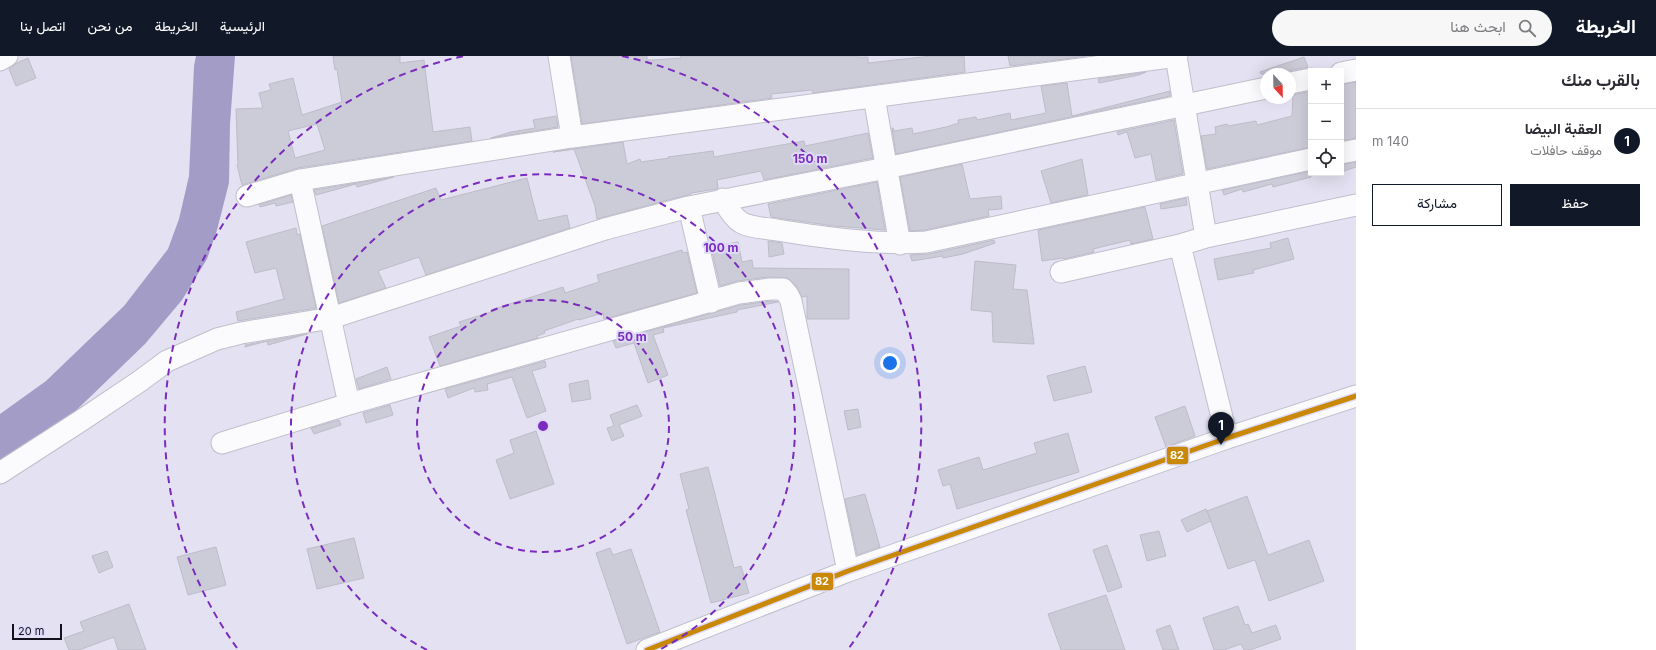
<!DOCTYPE html>
<html lang="ar">
<meta charset="utf-8">
<style>
:root{--surface:#fff;--page:#f7f7f7;--text:#2b2b33;--muted:#7c7c81;--line:#e1e1e2;--accent:#111827}
body{margin:0;font-family:Inter,Vazirmatn,sans-serif;background:var(--page);color:var(--text);direction:rtl}
.controls{position:absolute;right:12px;top:12px;display:grid;overflow:hidden;border-radius:0px;box-shadow:0 4px 16px #0002}
.controls button{width:36px;height:36px;display:grid;place-items:center;padding:0;border:0;border-bottom:1px solid var(--line);background:var(--surface);color:var(--text);font:20px sans-serif}
.compass{position:absolute;left:1260px;top:12px;width:36px;height:36px;border-radius:50%;background:var(--surface);box-shadow:0 4px 16px #0002;rotate:158deg}
.scale{position:absolute;left:12px;bottom:10px;width:50px;box-sizing:border-box;padding-left:4px;border:2px solid #13121c;border-top:0;font-size:11px;line-height:14px;white-space:nowrap;color:#13121c;-webkit-text-stroke:3px #dedbf9;paint-order:stroke}
.you{position:absolute;left:890px;top:307px;width:14px;height:14px;margin:-10px;border:3px solid #fff;border-radius:50%;background:#1a73e8;box-shadow:0 0 0 6px #1a73e833}
.badge{display:grid;place-items:center;width:26px;height:26px;border-radius:50%;background:var(--accent);color:#fff;font-size:13px;font-weight:700}
.pin{position:absolute;translate:-50% -33px;filter:drop-shadow(0 1px 2px #0008)}
.pin::after{content:'';position:absolute;top:21px;width:14px;height:12px;background:inherit;clip-path:polygon(0 0,100% 0,50% 100%)}
.list{margin:0;padding:0;list-style:none}
h2{display:flex;justify-content:space-between;align-items:center;height:52px;margin:0;padding:0 16px;font-size:17px}
h2 small{font-size:13px;font-weight:400;color:var(--muted)}
.list li{display:grid;grid-template-columns:26px 1fr auto;gap:12px;align-items:center;box-sizing:border-box;height:64px;padding:0 16px;border-top:1px solid var(--line)}
.list b{display:block;font-size:15px;white-space:nowrap}
.list p{margin:0;font-size:13px;white-space:nowrap;color:var(--muted)}
.list em{font-size:13px;font-style:normal;color:var(--muted)}
.actions{display:flex;gap:8px;padding:12px 16px}
.actions a{flex:1;padding:9px 0;border:1px solid var(--accent);border-radius:0px;text-align:center;font-size:14px;color:var(--accent)}
.actions .main{background:var(--accent);color:#fff}
.icon{flex:none;width:22px;height:22px;fill:none;stroke:currentColor;stroke-width:2;stroke-linecap:round;stroke-linejoin:round}
.map{position:relative;flex:none;width:1356px;height:594px;overflow:hidden;direction:ltr}
header{display:flex;align-items:center;gap:24px;box-sizing:border-box;height:56px;padding:0 20px;background:var(--accent);color:#fff}
header strong{font-size:19px}
nav{display:flex;gap:22px;margin-inline-start:auto;font-size:14px}
.search{width:280px;height:36px;background:var(--page);display:flex;align-items:center;gap:10px;box-sizing:border-box;padding:0 14px;border-radius:22px;color:var(--muted);font-size:15px}
main{display:flex}
aside{flex:1;background:var(--surface)}
.map>svg:first-child{display:block}
</style>
<header>
<strong>الخريطة</strong>
<div class="search"><svg class="icon" aria-label="search" viewBox="0 0 24 24"><circle cx="10" cy="10" r="6"/><path d="M15 15l6 6"/></svg>ابحث هنا</div>
<nav><a>الرئيسية</a><a>الخريطة</a><a>من نحن</a><a>اتصل بنا</a></nav>
</header>
<main>
<aside>
<h2>بالقرب منك<small></small></h2>
<ul class="list">
<li><span class="badge">1</span><div><b>العقبة البيضا</b><p>موقف حافلات</p></div><em>140 m</em></li>
</ul>
<div class="actions"><a class="main">حفظ</a><a>مشاركة</a></div>
</aside>
<div class="map">
<svg width="1356" height="594" viewBox="0 0 1356 594">
<rect width="100%" height="100%" fill="#e4e2f2"/>
<path fill="#a29cc6" d="M196 0H235L230 68 229 127 217 174 207 203 182 244 145 288 61 369 0 405V358L46 325 124 250 168 193 179 163 189 120 194 10Z"/>
<path fill="#cccbd8" stroke="#bdbcc8" fill-rule="evenodd" d="M333 0H400V7L424 4 433 76 470 71 472 85 298 112 242 129 237 109H238L236 53 263 52 259 37 271 34 269 28 293 22 302 59 342 46 337 13 335 14ZM317 68 325 94 295 102 288 75Z
M571 0H647V4H653L681 2 680 0H857V1H868V7L931 0H964L965 16 813 37 812 34 771 38 772 42 582 68Z
M1008 0H1087L1010 10Z
M1304 1 1308 11 1288 15 1282 18H1261L1260 16Z
M28 2 36 22 16 30 9 13 17 7Z
M1146 16 1139 19 1099 27 1098 23Z
M1356 26V82L1341 85V29Z
M1067 27 1072 60 1170 35V40L896 98 892 72H893L894 75 912 72 913 78 946 71 959 67 958 64 976 61 977 64 1010 57 1011 64 1046 57 1041 30Z
M1311 35V91L1207 113 1201 80 1216 78 1215 71 1227 68 1228 70 1256 65 1257 69 1292 60 1293 39Z
M556 60 558 71 491 82 511 76 535 72 533 64Z
M1174 64 1183 118 1156 124 1151 98 1135 102 1127 76 1118 79 1117 76Z
M868 77 873 102 764 124 761 115 717 124 718 132 717 133 691 137V138L597 163 595 150 574 93 553 96 623 86 627 108 640 103 641 106 669 102 668 101 713 95 714 101 804 85 805 90Z
M1082 103 1088 139 1051 147 1041 115Z
M1356 106V111L1341 116V109Z
M962 108 970 143 1001 140 1002 153 988 154 989 160 925 174 910 175 900 121Z
M1311 115V121L1273 131 1272 128 1243 136 1242 133 1224 139 1222 134Z
M394 121 357 131 356 128 316 139 314 134Z
M527 122 538 165 567 159 570 172 426 219 419 201 378 215 386 232 339 247 322 170 436 132 441 144Z
M877 126 885 174 834 170 771 161 768 148Z
M291 139 293 146 276 150 275 147 260 151 259 149Z
M1186 142 1187 149 1161 153 1160 148Z
M1145 151 1153 183 1131 188 1130 184 1093 193 1094 196 1064 203 1063 202 1042 205 1038 174Z
M296 172 297 179 300 178 316 252 238 265 236 256 284 243 276 212 255 217 246 186Z
M1288 182 1294 203 1253 214 1254 217 1218 224 1214 203 1271 192 1270 187Z
M994 184 995 187 963 198 943 202V200L912 205 910 199 929 198Z
M768 185 782 187 784 198 769 201Z
M738 186 742 206 752 204 753 212 849 213V263H807V240L802 241 797 231 788 222 768 221 737 225 720 230 711 191Z
M682 194 683 197 687 196 697 237 604 263 603 257 579 264 578 263 544 275 545 277 537 280 538 282 440 310 429 281 461 270 459 266 491 256V254L563 231 565 237 599 226 597 219Z
M975 205 1016 209 1013 233 1027 234 1034 288 993 286 992 256 971 254Z
M771 245 778 246 737 254V256L663 272 664 276 653 279 668 319 648 327 634 287 616 292 613 285 741 249Z
M307 278 268 289 267 285 245 291V289Z
M545 305 546 311 532 315 546 355 527 362 512 321 487 328 488 334 475 336 474 332 448 342 445 333Z
M1085 310 1092 336 1054 345 1047 320Z
M387 311 391 323 359 333 356 323Z
M588 324 591 343 572 346 569 328Z
M390 349 393 359 366 367 363 357Z
M637 349 642 360 619 369 624 380 612 385 607 372 614 370 610 359Z
M1185 350 1195 380 1166 391 1155 361Z
M858 353 861 371 848 374 844 355Z
M339 364 341 369 314 378 311 372Z
M536 375 554 428 510 443 496 404 514 397 510 384Z
M1068 377 1079 416 957 453 950 428 943 430 938 414 979 401 983 414 1037 397 1034 387Z
M708 411 734 512 741 510 749 537 711 547 686 454 689 453 680 418Z
M865 438 880 491 857 499 845 443Z
M1247 440 1268 499 1309 484 1324 525 1269 545 1255 504 1228 513 1207 455Z
M1206 453 1211 465 1187 476 1181 464Z
M1159 475 1166 500 1147 505 1140 479Z
M354 482 364 522 317 533 307 493Z
M1107 489 1122 531 1108 536 1093 494Z
M216 491 226 529 188 539 177 501Z
M610 492 613 499 631 493 660 576 627 588 596 497Z
M107 495 113 511 99 517 92 500Z
M1106 539 1125 594H1061L1048 558Z
M129 548 146 594H118L114 581 79 594H69L64 582 84 575 80 566Z
M1238 550 1245 569 1248 568 1252 577 1276 569 1281 583 1250 594H1244L1241 588 1224 594H1214L1203 562Z
M1170 569 1179 594H1163L1156 574Z"/>
<g fill="none" stroke-linecap="round" stroke-linejoin="round">
<g stroke="#c0bfcb" stroke-width="23">
<path id="minor" d="M559 0 572 81
M1176 0 1206 181
M0 4 7 0
M1341 17 1356 14
M1290 27 1311 23
M874 41 900 188
M1341 97 1356 94
M300 124 349 348
M247 140 300 124 572 81 1177 0
M723 143C727 151 733 162 742 167 752 172 766 172 777 174 826 182 877 189 926 186L1311 103
M689 151 711 246
M1180 189 1227 382
M1061 216 1180 189 1206 181 1356 149
M222 387 349 348 739 237 770 233H783L788 239 791 245 848 515
M0 417 82 364 140 325 167 305 217 283 241 277 331 262 605 173 689 151 886 112 1266 32
M647 594 848 515 1227 382 1356 340"/>
</g>
<use href="#minor" stroke="#fbfbfd" stroke-width="21"/>
<g stroke="#dedbf9" stroke-width="8">
<path id="bus-1" d="M647 594 848 515 1227 382 1356 340"/>
</g>
<use href="#bus-1" stroke="#c98806" stroke-width="5"/>
</g>
<g fill="none" stroke="#7b2cbf" stroke-width="2" stroke-dasharray="7 5">
<circle cx="543" cy="370" r="126"/>
<path d="M427 594A252 252 0 1 1 659 594"/>
<path d="M237 592A378 378 0 0 1 464 0M622 0A378 378 0 0 1 849 592"/>
</g>
<circle cx="543" cy="370" r="6" fill="#7b2cbf" stroke="#dedbf9" stroke-width="2"/>
<g font-size="12" text-anchor="middle" font-weight="bold" fill="#7b2cbf" stroke="#dedbf9" stroke-width="4" stroke-linejoin="round" paint-order="stroke">
<text x="810" y="107">150 m</text>
<text x="721" y="196">100 m</text>
<text x="632" y="285">50 m</text>
</g>
<g stroke="#dedbf9" stroke-width="1.5">
<rect x="1166" y="390" width="23" height="19" rx="4" fill="#c98806"/>
<rect x="811" y="516" width="23" height="19" rx="4" fill="#c98806"/>
</g>
<g font-size="11" text-anchor="middle" font-weight="bold" fill="#fff">
<text x="1177" y="403">82</text>
<text x="822" y="529">82</text>
</g>
</svg>
<div class="controls">
<button>+</button>
<button>−</button>
<button><svg class="icon" aria-label="locate" viewBox="0 0 24 24"><circle cx="12" cy="12" r="6"/><path d="M12 2v4M12 18v4M2 12h4M18 12h4"/></svg></button>
</div>
<svg class="compass" viewBox="-18 -18 36 36"><path d="M0-13l5 13h-10z" fill="#e53935"/><path d="M0 13l5-13h-10z" fill="#7c7c81"/></svg>
<div class="scale">20 m</div>
<div class="you"></div>
<div class="pin badge" style="left:1221px;top:389px">1</div>
</div>
</main>
